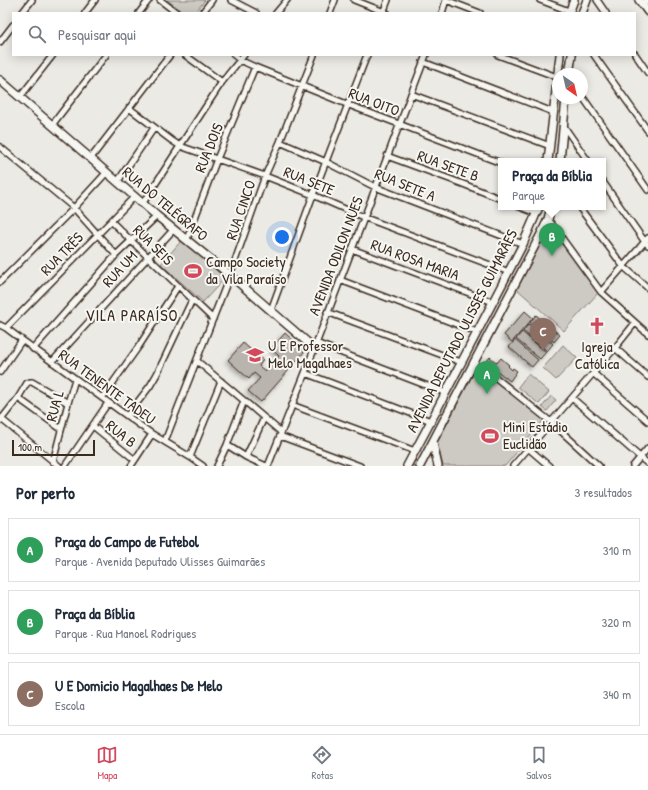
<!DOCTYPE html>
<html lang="pt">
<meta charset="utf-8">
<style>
:root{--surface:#fff;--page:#f6f6f7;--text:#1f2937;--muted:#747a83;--line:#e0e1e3;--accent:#d1495b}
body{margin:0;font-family:"Patrick Hand",sans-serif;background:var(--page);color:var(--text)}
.compass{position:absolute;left:552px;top:68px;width:36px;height:36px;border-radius:50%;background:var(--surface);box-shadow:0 2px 10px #0003;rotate:146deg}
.scale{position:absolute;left:12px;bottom:10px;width:83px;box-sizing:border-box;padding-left:4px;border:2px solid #3b2a1e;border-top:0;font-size:11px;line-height:14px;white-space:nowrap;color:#3b2a1e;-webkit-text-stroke:3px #f6f6f2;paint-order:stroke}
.you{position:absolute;left:282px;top:237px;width:14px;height:14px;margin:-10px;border:3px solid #fff;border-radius:50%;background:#1a73e8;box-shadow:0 0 0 6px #1a73e833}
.badge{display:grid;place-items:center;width:26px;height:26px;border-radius:50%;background:var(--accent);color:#fff;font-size:13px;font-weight:700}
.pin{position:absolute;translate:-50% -33px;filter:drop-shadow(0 1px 2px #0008)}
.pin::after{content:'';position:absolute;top:21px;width:14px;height:12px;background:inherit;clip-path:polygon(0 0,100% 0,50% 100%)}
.popup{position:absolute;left:498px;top:158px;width:108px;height:52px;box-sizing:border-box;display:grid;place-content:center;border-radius:0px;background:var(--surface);filter:drop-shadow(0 1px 3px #0005);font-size:13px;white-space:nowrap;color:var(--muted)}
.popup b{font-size:15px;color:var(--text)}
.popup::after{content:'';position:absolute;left:50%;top:100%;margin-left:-8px;border:8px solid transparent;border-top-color:var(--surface)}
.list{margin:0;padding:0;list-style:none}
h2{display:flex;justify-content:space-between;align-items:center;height:52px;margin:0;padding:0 16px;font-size:17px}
h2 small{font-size:13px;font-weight:400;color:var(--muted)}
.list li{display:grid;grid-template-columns:26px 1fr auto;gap:12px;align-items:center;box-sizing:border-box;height:64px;margin:0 8px 8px;padding:0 8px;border:1px solid var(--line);border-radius:0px}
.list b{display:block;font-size:15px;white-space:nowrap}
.list p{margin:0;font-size:13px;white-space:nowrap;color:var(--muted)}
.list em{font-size:13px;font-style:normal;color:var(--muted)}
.icon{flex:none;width:22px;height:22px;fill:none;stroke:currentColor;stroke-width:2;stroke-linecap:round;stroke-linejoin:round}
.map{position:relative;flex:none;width:648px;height:466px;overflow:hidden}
.search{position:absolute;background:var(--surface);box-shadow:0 2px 10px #0003;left:12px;right:12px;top:12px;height:44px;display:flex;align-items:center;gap:10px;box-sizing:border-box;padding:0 14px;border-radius:0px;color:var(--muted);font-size:15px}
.sheet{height:268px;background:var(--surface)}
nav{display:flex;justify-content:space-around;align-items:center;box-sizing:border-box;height:56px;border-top:1px solid var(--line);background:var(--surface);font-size:11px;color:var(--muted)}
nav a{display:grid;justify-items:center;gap:2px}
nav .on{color:var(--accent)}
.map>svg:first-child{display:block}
</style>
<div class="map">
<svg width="648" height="466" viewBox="0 0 648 466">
<defs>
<filter id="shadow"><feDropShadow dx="-2.5" dy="2.5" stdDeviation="2" flood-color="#0004"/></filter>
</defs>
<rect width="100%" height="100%" fill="#ebeae5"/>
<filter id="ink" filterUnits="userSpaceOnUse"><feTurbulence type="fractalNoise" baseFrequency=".025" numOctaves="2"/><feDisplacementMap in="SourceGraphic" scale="8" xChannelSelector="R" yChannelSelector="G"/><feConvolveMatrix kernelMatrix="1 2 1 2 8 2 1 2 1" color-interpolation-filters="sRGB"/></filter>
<g filter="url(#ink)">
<path fill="#cdcac4" stroke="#847a71" d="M167 0H205L195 13H185Z
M548 223 598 293 564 331 517 289Z
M182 240 225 278 203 302 161 264Z
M563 345 577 358 556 380 543 368Z
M477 367 544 420 505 466H443L437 443Z
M528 374 549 392 539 404 518 387Z
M551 396 556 400 547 411 542 407Z"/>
<path fill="#bab4ae" stroke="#3b2a1e" filter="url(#shadow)" d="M525 311 533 318 512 342 504 335Z
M536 315 560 335 554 342 530 322Z
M529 324 553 344 547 351 523 331Z
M522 332 546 352 540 359 516 339Z
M285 333 305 351 292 366 286 361 283 365 289 370 261 402 248 391 260 378 254 373 249 379 228 360 243 343 263 360 259 366 265 371 279 356 271 349Z
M515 340 538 360 532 367 509 347Z
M490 357 497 363 501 358 509 365 508 366 512 370 513 368 517 371 510 381 486 362Z
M414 460 418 462 415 466H413L411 465Z"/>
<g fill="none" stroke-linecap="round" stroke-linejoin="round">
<g stroke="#3b2a1e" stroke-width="8">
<path id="street" d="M160 0 177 13
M231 0 256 13
M354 0 387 13
M446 0 480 13
M540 0 569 11
M597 0 606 13
M22 13 32 0
M85 13 95 0
M139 13 149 0
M202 13 212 0
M276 13 287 0
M330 13 335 0
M383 13 388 0
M442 13 446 0
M0 42 13 25
M635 54 648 73
M185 55 222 82
M234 55 240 60 255 67 349 105 501 163
M498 55 557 77
M594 55 648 131
M423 62 553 112
M411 94 550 146
M582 96 648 190
M20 97 53 55
M129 108 171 140 180 146 265 176 313 195 363 217 509 272
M52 125 106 55
M563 125 588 161
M280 142 326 162 375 187 523 244
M0 147 74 208 116 255
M387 156 463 184 501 199
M91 158 170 55
M118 181 154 128
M603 182 645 242 648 245
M143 203 180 146 222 82 244 55
M520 207 536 213
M579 207 623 266 648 288
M548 219 601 292 648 334
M111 221 148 257 213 319
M187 239 217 159 255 67
M352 249 493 302
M340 280 477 332
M0 282 74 208 107 172
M601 292 648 238
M271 310 313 195 367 55
M327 312 461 362
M0 325 6 328 22 340 152 434 190 457 203 466
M6 328 111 221 135 196
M316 343 446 393
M615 348 648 377
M33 349 116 255 157 216
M197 361 281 432
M52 362 174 229
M485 369 551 422 599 466
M0 372 22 340
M305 373 431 421
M593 373 648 421
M18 398 61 429
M102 398 139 346 178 286
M572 398 648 464
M292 405 415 451
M127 416 150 386 157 374 192 300
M0 418 59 466
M0 421 18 398 27 383 30 382H32L68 403
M93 426 135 460
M280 436 360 466
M165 441 230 275 265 176 280 142 314 55
M227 445 246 457 266 466
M528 448 549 466
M190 457 221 381
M246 457 264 418
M53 462 68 403 75 379
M65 466 108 403
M131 466 152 434
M217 466 227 445 244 401
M268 466 305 373 426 55
M513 466 615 348 635 323
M633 466 648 448"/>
</g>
<g stroke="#3b2a1e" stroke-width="10">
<path id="secondary" d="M639 0 648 12
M647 0 648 1
M569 13 574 0
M582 13 587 0
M569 74 572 55
M0 80 157 216 230 275 314 348
M548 161 560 55
M560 161 566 98
M433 443 438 466
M407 466 431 421 523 244 539 207
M420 466 542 232 548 219 551 207"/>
</g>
<use href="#street" stroke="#f6f6f2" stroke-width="5"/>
<use href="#secondary" stroke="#f6f6f2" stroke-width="7"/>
</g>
</g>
<defs>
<g id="stadium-bare" transform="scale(1.38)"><path d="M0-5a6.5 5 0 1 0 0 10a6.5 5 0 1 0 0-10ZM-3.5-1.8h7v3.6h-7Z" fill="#d1495b" stroke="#f6f6f2" stroke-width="2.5" paint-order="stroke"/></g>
<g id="church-bare" transform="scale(1.38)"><path d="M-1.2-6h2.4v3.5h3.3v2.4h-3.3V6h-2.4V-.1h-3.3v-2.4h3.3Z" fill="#d1495b" stroke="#f6f6f2" stroke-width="2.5" paint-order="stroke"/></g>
<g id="school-bare" transform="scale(1.38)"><path d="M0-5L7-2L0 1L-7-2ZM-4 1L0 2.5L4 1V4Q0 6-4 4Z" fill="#d1495b" stroke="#f6f6f2" stroke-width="2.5" paint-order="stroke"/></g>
</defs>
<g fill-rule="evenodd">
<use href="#stadium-bare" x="193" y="271"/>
<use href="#church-bare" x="597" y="326"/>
<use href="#school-bare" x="255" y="355"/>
<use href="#stadium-bare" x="490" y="436"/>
</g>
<g text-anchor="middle" stroke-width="4" stroke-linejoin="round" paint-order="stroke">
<g font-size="15" fill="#3b2a1e" stroke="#f6f6f2">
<text transform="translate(374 102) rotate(21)" y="5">RUA OITO</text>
<text transform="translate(209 148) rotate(-68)" y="5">RUA DOIS</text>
<text transform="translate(448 166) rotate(20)" y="5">RUA SETE B</text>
<text transform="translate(309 181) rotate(22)" y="5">RUA SETE</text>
<text transform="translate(405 185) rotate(22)" y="5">RUA SETE A</text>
<text transform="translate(165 204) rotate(40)" y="5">RUA DO TELÉGRAFO</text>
<text transform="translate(241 210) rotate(-71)" y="5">RUA CINCO</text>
<text transform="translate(153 245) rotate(45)" y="5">RUA SEIS</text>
<text transform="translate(62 254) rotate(-46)" y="5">RUA TRÊS</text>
<text transform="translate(336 256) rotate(-69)" y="5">AVENIDA ODILON NUES</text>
<text transform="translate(415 260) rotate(20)" y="5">RUA ROSA MARIA</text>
<text transform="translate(120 269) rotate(-47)" y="5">RUA UM</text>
<text transform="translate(462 331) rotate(-63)" y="5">AVENIDA DEPUTADO ULISSES GUIMARÃES</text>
<text transform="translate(107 387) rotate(36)" y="5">RUA TENENTE TADEU</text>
<text transform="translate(55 406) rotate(-75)" y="5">RUA L</text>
<text transform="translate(121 434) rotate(39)" y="5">RUA B</text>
</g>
<g font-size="15" fill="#3b2a1e" stroke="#f6f6f2" text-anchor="start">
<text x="206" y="267">Campo Society<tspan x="206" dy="17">da Vila Paraíso</tspan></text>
<text x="268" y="351">U E Professor<tspan x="268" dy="17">Melo Magalhaes</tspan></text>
<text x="597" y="352" text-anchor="middle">Igreja<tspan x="597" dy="17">Católica</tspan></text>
<text x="503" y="432">Mini Estádio<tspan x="503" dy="17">Euclidão</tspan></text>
</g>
<g font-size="16" letter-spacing="1" fill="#3b2a1e" stroke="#f6f6f2">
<text x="132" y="321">VILA PARAÍSO</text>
</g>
</g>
</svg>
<svg class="compass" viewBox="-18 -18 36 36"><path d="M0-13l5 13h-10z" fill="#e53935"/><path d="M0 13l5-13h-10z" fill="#747a83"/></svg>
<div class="scale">100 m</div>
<div class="you"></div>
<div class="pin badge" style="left:487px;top:394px;background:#2e9e5b">A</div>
<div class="pin badge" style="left:552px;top:256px;background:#2e9e5b">B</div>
<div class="popup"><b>Praça da Bíblia</b>Parque</div>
<div class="pin badge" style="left:543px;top:351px;background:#8d6e63">C</div>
<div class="search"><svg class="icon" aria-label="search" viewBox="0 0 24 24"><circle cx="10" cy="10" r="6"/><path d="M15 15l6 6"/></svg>Pesquisar aqui</div>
</div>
<section class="sheet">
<h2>Por perto<small>3 resultados</small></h2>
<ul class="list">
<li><span class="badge" style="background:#2e9e5b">A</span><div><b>Praça do Campo de Futebol</b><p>Parque · Avenida Deputado Ulisses Guimarães</p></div><em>310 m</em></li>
<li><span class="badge" style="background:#2e9e5b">B</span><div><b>Praça da Bíblia</b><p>Parque · Rua Manoel Rodrigues</p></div><em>320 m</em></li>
<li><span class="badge" style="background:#8d6e63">C</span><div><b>U E Domicio Magalhaes De Melo</b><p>Escola</p></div><em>340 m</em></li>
</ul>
</section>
<nav>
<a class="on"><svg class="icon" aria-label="map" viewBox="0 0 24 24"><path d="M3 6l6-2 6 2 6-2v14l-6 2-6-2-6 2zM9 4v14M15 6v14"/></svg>Mapa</a>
<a><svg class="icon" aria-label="directions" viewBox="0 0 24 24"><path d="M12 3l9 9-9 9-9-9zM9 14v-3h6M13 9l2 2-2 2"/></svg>Rotas</a>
<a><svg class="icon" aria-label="saved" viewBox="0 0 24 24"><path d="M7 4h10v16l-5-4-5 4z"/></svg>Salvos</a>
</nav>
